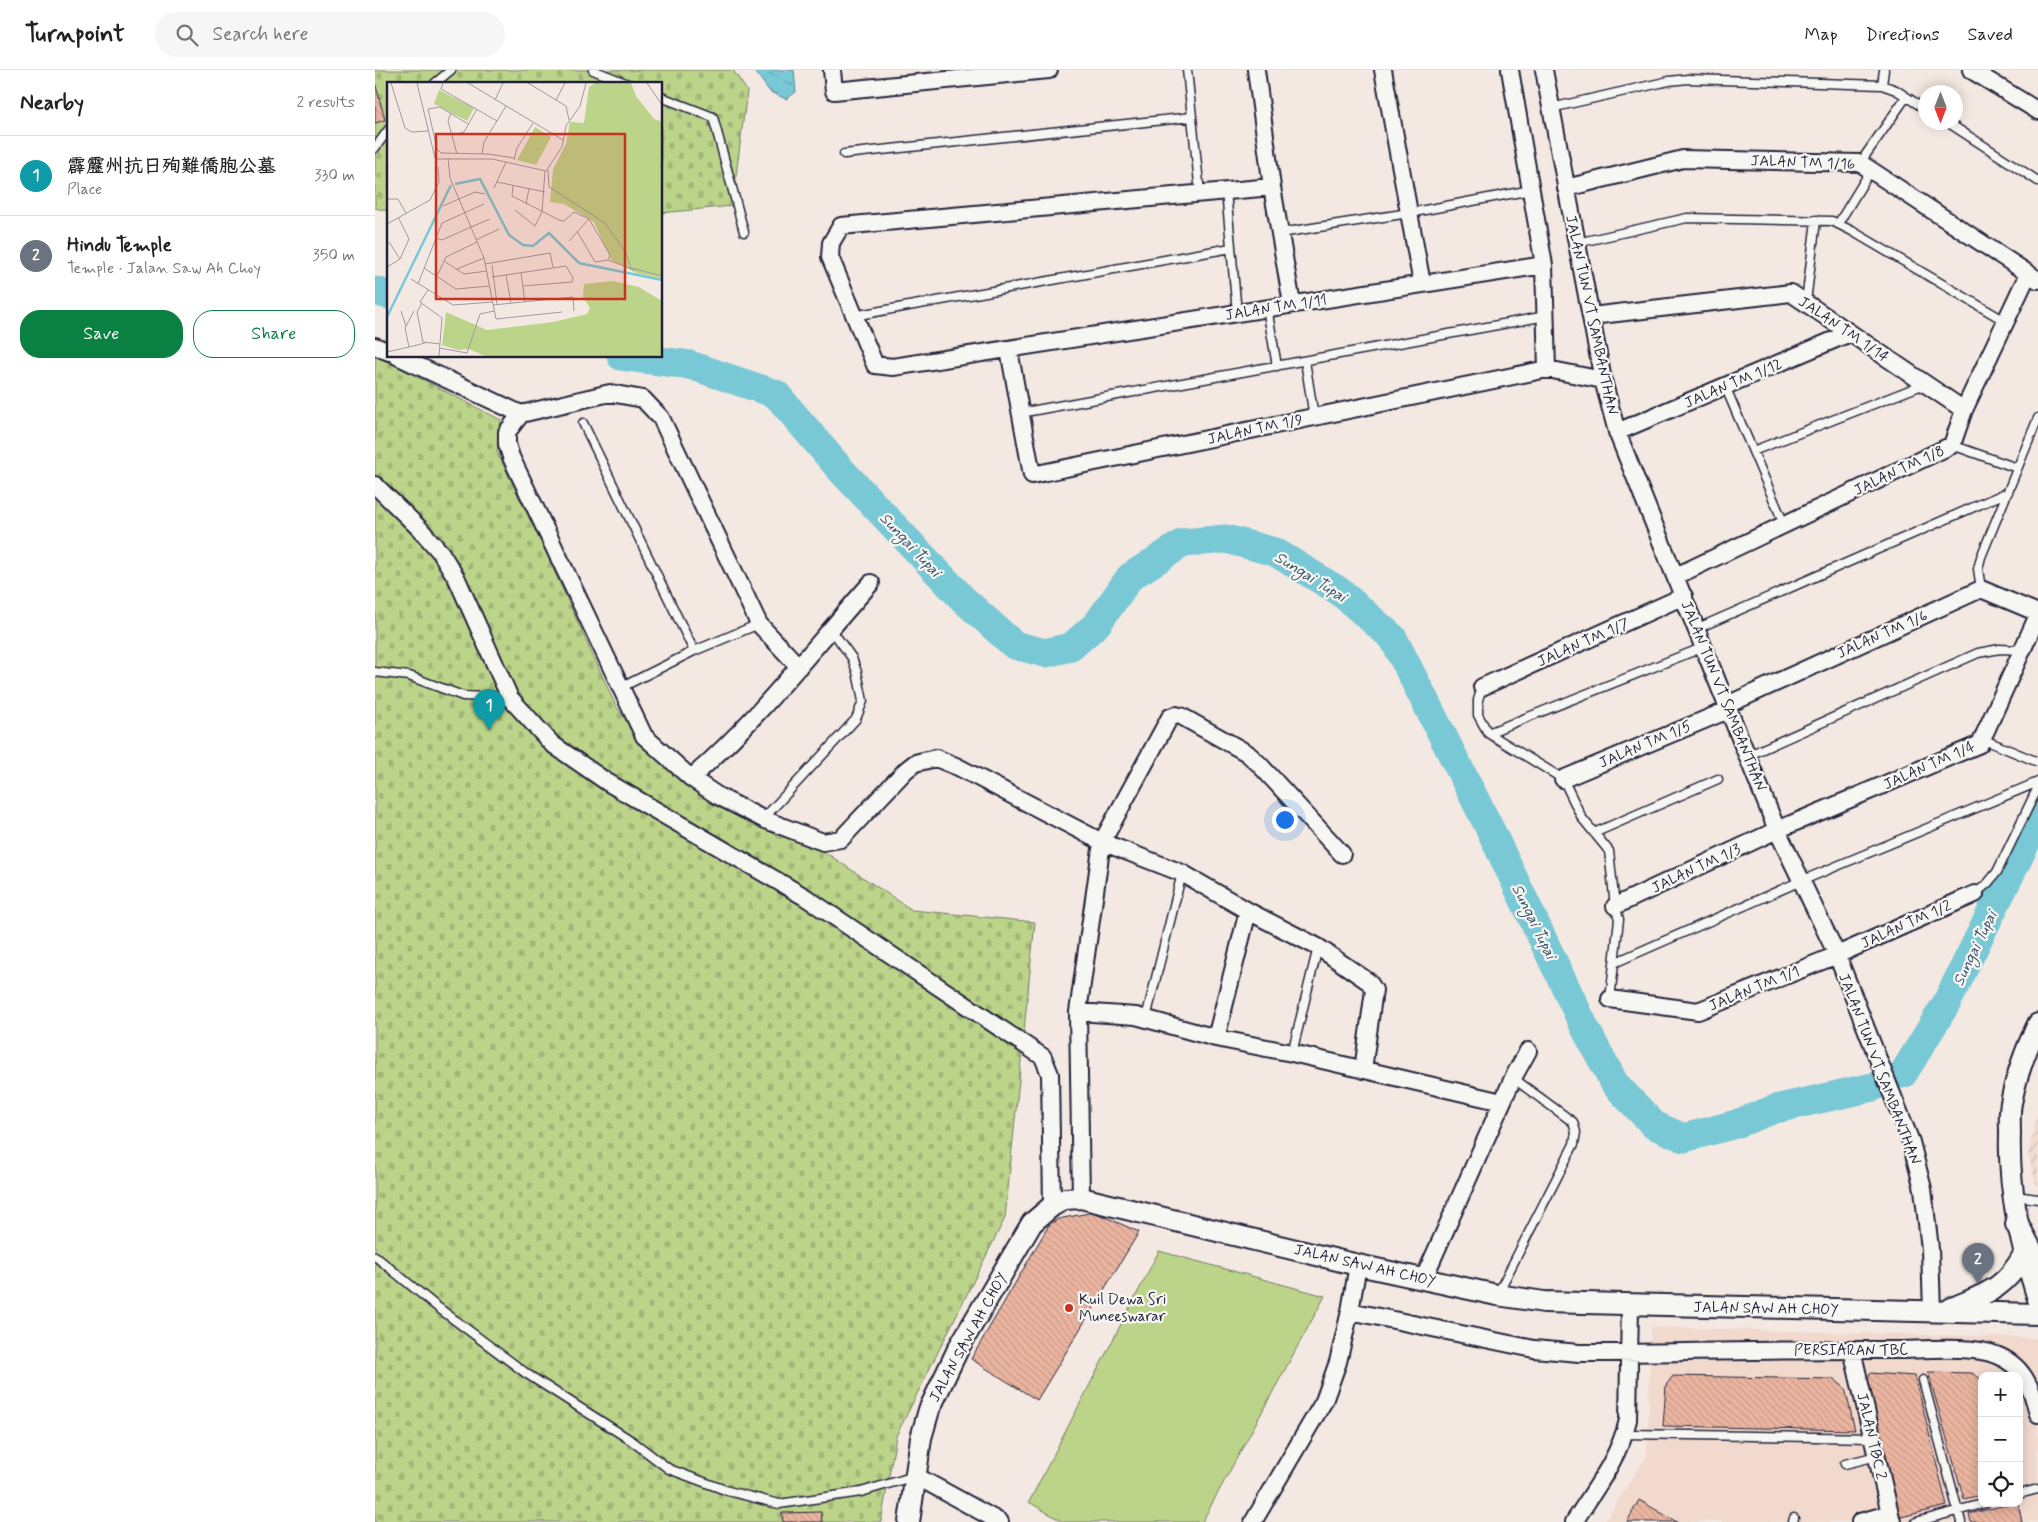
<!DOCTYPE html>
<meta charset="utf-8">
<style>
:root{--surface:#fff;--page:#f6f6f6;--text:#222;--muted:#767676;--line:#e0e0e0;--accent:#0b8043}
body{margin:0;font-family:Mynerve,"LXGW WenKai TC",sans-serif;background:var(--page);color:var(--text)}
.controls{position:absolute;right:15px;bottom:15px;display:grid;overflow:hidden;border-radius:10px;box-shadow:0 2px 12px #0003}
.controls button{width:45px;height:45px;display:grid;place-items:center;padding:0;border:0;border-bottom:1px solid var(--line);background:var(--surface);color:var(--text);font:25px sans-serif}
.compass{position:absolute;left:1543px;top:15px;width:45px;height:45px;border-radius:50%;background:var(--surface);box-shadow:0 2px 12px #0003;rotate:180deg}
.you{position:absolute;left:909px;top:749px;width:18px;height:18px;margin:-12px;border:4px solid #fff;border-radius:50%;background:#1a73e8;box-shadow:0 0 0 8px #1a73e833}
.badge{display:grid;place-items:center;width:32px;height:32px;border-radius:50%;background:var(--accent);color:#fff;font-size:16px;font-weight:700}
.pin{position:absolute;translate:-50% -41px;filter:drop-shadow(0 1px 2px #0008)}
.pin::after{content:'';position:absolute;top:26px;width:18px;height:15px;background:inherit;clip-path:polygon(0 0,100% 0,50% 100%)}
.list{margin:0;padding:0;list-style:none}
h2{display:flex;justify-content:space-between;align-items:center;height:65px;margin:0;padding:0 20px;font-size:21px}
h2 small{font-size:16px;font-weight:400;color:var(--muted)}
.list li{display:grid;grid-template-columns:32px 1fr auto;gap:15px;align-items:center;box-sizing:border-box;height:80px;padding:0 20px;border-top:1px solid var(--line)}
.list b{display:block;font-size:19px;white-space:nowrap}
.list p{margin:0;font-size:16px;white-space:nowrap;color:var(--muted)}
.list em{font-size:16px;font-style:normal;color:var(--muted)}
.actions{display:flex;gap:10px;padding:15px 20px}
.actions a{flex:1;padding:11px 0;border:1px solid var(--accent);border-radius:20px;text-align:center;font-size:18px;color:var(--accent)}
.actions .main{background:var(--accent);color:#fff}
.icon{flex:none;width:28px;height:28px;fill:none;stroke:currentColor;stroke-width:2;stroke-linecap:round;stroke-linejoin:round}
.map{position:relative;flex:none;width:1663px;height:1452px;overflow:hidden}
header{display:flex;align-items:center;gap:30px;box-sizing:border-box;height:70px;padding:0 25px;background:var(--surface);border-bottom:1px solid var(--line)}
header strong{font-size:24px}
nav{display:flex;gap:28px;margin-inline-start:auto;font-size:18px}
.search{width:350px;height:45px;background:var(--page);display:flex;align-items:center;gap:12px;box-sizing:border-box;padding:0 18px;border-radius:28px;color:var(--muted);font-size:19px}
main{display:flex}
aside{flex:1;background:var(--surface)}
.map>svg:first-child{display:block}
</style>
<header>
<strong>Turnpoint</strong>
<div class="search"><svg class="icon" aria-label="search" viewBox="0 0 24 24"><circle cx="10" cy="10" r="6"/><path d="M15 15l6 6"/></svg>Search here</div>
<nav><a>Map</a><a>Directions</a><a>Saved</a></nav>
</header>
<main>
<aside>
<h2>Nearby<small>2 results</small></h2>
<ul class="list">
<li><span class="badge" style="background:#0f9aa8">1</span><div><b>霹靂州抗日殉難僑胞公墓</b><p>Place</p></div><em>330 m</em></li>
<li><span class="badge" style="background:#6b7280">2</span><div><b>Hindu Temple</b><p>Temple · Jalan Saw Ah Choy</p></div><em>350 m</em></li>
</ul>
<div class="actions"><a class="main">Save</a><a>Share</a></div>
</aside>
<div class="map">
<svg width="1663" height="1452" viewBox="0 0 1663 1452">
<defs>
<pattern id="industrial-furrows" width="10" height="10" patternUnits="userSpaceOnUse" patternTransform="scale(1.25)"><rect width="10" height="10" fill="#f1d9ce"/><path d="M-1 1l2-2M0 10L10 0M9 11l2-2" fill="none" stroke="#cebab2"/></pattern>
<pattern id="cemetery-stones" width="16" height="16" patternUnits="userSpaceOnUse" patternTransform="scale(1.25)"><rect width="16" height="16" fill="#bcd48a"/><path d="M2 7V4a2 2 0 0 1 4 0v3zM10 15v-3a2 2 0 0 1 4 0v3z" fill="#a1b678"/></pattern>
<pattern id="water-ripples" width="26" height="14" patternUnits="userSpaceOnUse" patternTransform="scale(1.25)"><rect width="26" height="14" fill="#79c8d5"/><path d="M2 4q2-2 4 0t4 0M15 11q2-2 4 0t4 0" fill="none" stroke="#63a2ae"/></pattern>
<pattern id="building-back-hatch" width="6" height="6" patternUnits="userSpaceOnUse" patternTransform="scale(1.25)"><rect width="6" height="6" fill="#ebb5a0"/><path d="M-1 5l2 2M0 0l6 6M5-1l2 2" fill="none" stroke="#c99b8b"/></pattern>
</defs>
<rect width="100%" height="100%" fill="#f4e9e2"/>
<filter id="ink" filterUnits="userSpaceOnUse"><feTurbulence type="fractalNoise" baseFrequency=".02" numOctaves="2"/><feDisplacementMap in="SourceGraphic" scale="10" xChannelSelector="R" yChannelSelector="G"/><feConvolveMatrix kernelMatrix="1 2 1 2 8 2 1 2 1" color-interpolation-filters="sRGB"/></filter>
<g filter="url(#ink)">
<path fill="#f1d9ce" fill-rule="evenodd" d="M1276 1257 1663 1268V1452H1647L1643 1433H1644V1306H1607V1312L1606 1308 1597 1303 1554 1302 1589 1429 1607 1425V1433H1638L1594 1444 1596 1452H1302L1264 1430 1252 1452H1229L1272 1385ZM1495 1303 1540 1306 1571 1436 1522 1448ZM1298 1306 1479 1360 1288 1356 1291 1315Z"/>
<path fill="url(#industrial-furrows)" d="M1663 1042V1120L1653 1084Z"/>
<path fill="#bcd48a" stroke="#6f7b62" d="M784 1181 950 1226 827 1452H688L654 1432Z"/>
<path fill="url(#cemetery-stones)" stroke="#6f7b62" d="M0 0H358L372 21 357 136 286 143V14H14V141L0 138Z
M0 285 126 350 122 382 166 472 241 636 270 677 337 731 399 762 445 779 537 840 660 852 630 1148 521 1366 506 1452H0Z"/>
<path fill="url(#water-ripples)" stroke="#568697" d="M379 0H419L421 22 411 29 395 22Z"/>
<g fill="none" stroke-linecap="round" stroke-linejoin="round">
<path stroke="#79c8d5" stroke-width="29" d="M0 221 14 225
M246 286 315 295 401 324 465 399 588 529 639 575 670 583 696 577 722 554 755 507 808 473 851 469 900 482 964 521 1018 568 1115 759 1211 960 1240 1014 1279 1055 1309 1068 1361 1054 1400 1039 1498 1017
M1528 1004 1571 934 1663 748"/>
</g>
<path fill="url(#building-back-hatch)" stroke="#22223b" d="M0 12 10 50 0 53Z
M719 1142 764 1162 662 1330 596 1289 674 1155 683 1149Z
M1553 1302 1597 1303 1606 1309 1607 1425 1589 1429Z
M1495 1303 1540 1306 1572 1436 1522 1448 1490 1319Z
M1298 1306 1459 1309 1470 1318 1480 1360 1288 1356 1291 1315Z
M1264 1430 1302 1452H1252Z
M1638 1433H1643L1647 1452H1596L1594 1444Z
M446 1442 447 1452H408L407 1443Z"/>
<g fill="none" stroke-linecap="round" stroke-linejoin="round">
<g stroke="#22223b" stroke-width="11">
<path id="service" d="M218 0 253 14
M812 0 825 123
M59 14 76 0
M1507 15 1509 0
M286 27 338 47 369 162
M1176 38 1294 11 1313 9 1507 15 1521 20 1550 39
M1572 52 1663 111
M0 78 14 59
M469 84 817 47
M1485 93 1531 27
M851 121 862 243
M1463 154 1496 100
M905 163 1034 143 1156 120
M1202 173 1312 148 1457 151 1477 161 1630 251
M1431 232 1441 150
M892 238 902 296
M478 246 856 178
M930 291 939 347
M1350 316 1409 454
M645 343 1171 246
M208 353 319 581
M1577 375 1642 398
M1378 381 1550 314
M1606 519 1603 499 1606 487 1663 348
M1321 559 1633 422
M0 602 34 606 88 626 134 628
M1107 617 1103 630V645L1113 663 1188 709 1207 748 1234 781 1240 836 1244 849 1235 929
M245 618 319 581 384 554
M1113 663 1329 577
M1607 669 1663 692
M1372 686 1603 583 1625 579 1647 580
M388 749 481 649 488 631 482 602 477 588 456 559
M1219 763 1343 709
M1600 824 1613 813 1622 802 1663 717
M1239 893 1426 811 1663 712
M771 948 807 803
M917 983 943 877
M1640 1126 1663 1129
M0 1186 61 1236 152 1304 257 1371 294 1399 353 1421 404 1434 486 1422 540 1406
M1123 1223 1199 1074 1201 1062 1198 1052 1138 1008
M1548 1310 1586 1452
M1250 1364 1498 1368
M1470 1394 1502 1386
M1644 1424 1663 1419
M1418 1452 1419 1448
M1541 1452 1611 1433"/>
</g>
<g stroke="#22223b" stroke-width="20">
<path id="minor" d="M457 0 459 21 674 0
M881 0 897 117 917 234
M1008 0 1047 214
M1135 0 1169 195 1172 299
M1169 0 1228 310 1242 362 1402 760 1462 885 1536 1072 1548 1119 1555 1179 1557 1241
M1596 0 1663 41
M897 117 466 156 456 173 455 187 500 295 518 297 1169 195
M1191 118 1308 89 1485 93 1663 210
M1216 246 1416 223 1589 340
M0 276 14 282
M634 280 657 405 1172 299 1228 310
M22 286 146 344
M1242 362 1475 263
M0 415 45 459 66 483 82 509 135 628 177 674 232 712 430 827 668 987 675 1004 677 1136
M1301 506 1577 375 1589 340 1653 204
M424 597 384 554 286 348 268 329 235 323 146 344 132 362V374L136 387 269 666 316 708 343 726 388 749 448 772 466 769 531 700 540 693 561 688 583 697 727 772 807 803 873 841 943 877 994 912 999 920 988 1000
M1107 617 1309 526
M1352 635 1606 519 1663 543
M316 708C383 650 437 579 496 513
M1188 709 1353 640
M1240 836 1402 760 1605 674 1663 545
M1235 929 1323 941 1462 885 1600 824
M703 942 761 946 841 968 917 983 1127 1032
M841 968 873 841
M706 1128 703 942 727 772 795 647 801 645 806 646 872 683 884 694 967 784
M1049 1208 1138 1008 1153 981
M975 1241 1159 1279 1204 1283C1309 1283 1414 1279 1519 1280 1547 1280 1597 1275 1621 1285 1648 1295 1657 1318 1663 1344
M1477 1280 1517 1452
M541 1406 625 1452
M878 1452 949 1331 963 1292 975 1241 983 1195
M1199 1452C1220 1419 1244 1388 1253 1350L1255 1235
M1485 1452 1514 1444"/>
</g>
<g stroke="#22223b" stroke-width="24">
<path id="tertiary" d="M1663 954C1651 979 1641 1006 1636 1033 1634 1043 1635 1054 1635 1064 1633 1121 1646 1175 1663 1229
M1575 1239C1609 1224 1630 1220 1649 1184
M534 1452 546 1368 554 1340 584 1277 657 1153 677 1136 690 1129 706 1128 983 1195 1122 1225 1169 1232 1663 1244"/>
</g>
<g stroke="#22223b" stroke-width="26">
<path id="secondary" d="M1642 1154 1663 1194"/>
</g>
<use href="#service" stroke="#f6f6f2" stroke-width="8"/>
<use href="#minor" stroke="#f6f6f2" stroke-width="16"/>
<use href="#tertiary" stroke="#f6f6f2" stroke-width="20"/>
<use href="#secondary" stroke="#f6f6f2" stroke-width="22"/>
</g>
</g>
<circle fill="#c8321e" stroke="#f6f6f2" stroke-width="2" cx="694" cy="1238" r="5"/>
<g text-anchor="middle" stroke-width="4.5" stroke-linejoin="round" paint-order="stroke">
<g font-size="15" fill="#22223b" stroke="#f6f6f2">
<text transform="translate(1428 92) rotate(2)" y="5">JALAN TM 1/16</text>
<text transform="translate(901 237) rotate(-9)" y="5">JALAN TM 1/11</text>
<text transform="translate(1217 245) rotate(78)" y="5">JALAN TUN VT SAMBANTHAN</text>
<text transform="translate(1469 259) rotate(34)" y="5">JALAN TM 1/14</text>
<text transform="translate(1358 313) rotate(-23)" y="5">JALAN TM 1/12</text>
<text transform="translate(880 359) rotate(-12)" y="5">JALAN TM 1/9</text>
<text transform="translate(1524 400) rotate(-25)" y="5">JALAN TM 1/8</text>
<text transform="translate(1507 564) rotate(-24)" y="5">JALAN TM 1/6</text>
<text transform="translate(1208 572) rotate(-24)" y="5">JALAN TM 1/7</text>
<text transform="translate(1349 626) rotate(68)" y="5">JALAN TUN VT SAMBANTHAN</text>
<text transform="translate(1270 674) rotate(-23)" y="5">JALAN TM 1/5</text>
<text transform="translate(1554 695) rotate(-24)" y="5">JALAN TM 1/4</text>
<text transform="translate(1321 798) rotate(-25)" y="5">JALAN TM 1/3</text>
<text transform="translate(1531 854) rotate(-24)" y="5">JALAN TM 1/2</text>
<text transform="translate(1379 918) rotate(-22)" y="5">JALAN TM 1/1</text>
<text transform="translate(1505 999) rotate(69)" y="5">JALAN TUN VT SAMBANTHAN</text>
<text transform="translate(990 1195) rotate(13)" y="5">JALAN SAW AH CHOY</text>
<text transform="translate(1391 1238) rotate(1)" y="5">JALAN SAW AH CHOY</text>
<text transform="translate(593 1267) rotate(-61)" y="5">JALAN SAW AH CHOY</text>
<text x="1476" y="1285">PERSIARAN TBC</text>
<text transform="translate(1497 1366) rotate(77)" y="5">JALAN TBC 2</text>
</g>
<g font-size="15" fill="#22223b" stroke="#f6f6f2" text-anchor="start">
<text x="704" y="1234">Kuil Dewa Sri<tspan x="704" dy="17">Muneeswarar</tspan></text>
</g>
<g font-size="16" font-style="italic" fill="#3c5469" stroke="#f6f6f2">
<text transform="translate(536 474) rotate(47)" y="6">Sungai Tupai</text>
<text transform="translate(936 506) rotate(32)" y="6">Sungai Tupai</text>
<text transform="translate(1160 851) rotate(64)" y="6">Sungai Tupai</text>
<text transform="translate(1599 878) rotate(-64)" y="6">Sungai Tupai</text>
</g>
</g>
<g transform="translate(12 12)">
<rect width="275" height="275" fill="#f4e9e2"/>
<path d="M52 8 87 26 80 39 47 22ZM148 45 164 55 149 83 130 78Z" fill="#bcd48a"/>
<path d="M208 1H244L249 14 267 37 275 40V197L249 191 224 178 207 140 177 122 163 120 166 87 179 62 183 40 197 41 202 5ZM226 199 252 205 275 219V274H98L82 267 71 268 55 263 59 230 100 248 166 240 200 232 203 226 196 215 197 202Z" fill="#bcd48a"/>
<path fill="none" stroke="#79c8d5" stroke-width="2.5" d="M68 102 93 97 122 153 136 163 146 164 162 151 192 181 275 198M0 235 64 103"/>
<path fill="none" stroke="#a0999f" stroke-width="1" d="M4 1 18 46 25 50 41 49M30 1 48 76M56 1 54 7 110 39M81 1 176 58M141 1 179 24 182 38M260 1 275 23M108 18 116 1M169 18 178 1M41 27 50 67 54 71 101 72 127 76M41 27 53 25 81 42M64 31 61 39 70 72M66 53 77 50 90 27M95 72 97 60 119 24M61 76 63 96 97 176 109 237 175 230M49 77H105L159 89 175 65 179 44 193 24 199 1M127 78 130 66 146 41M161 88 162 105 218 141 239 171 244 186 275 194M110 100 158 110M126 104 125 114 172 138 177 139 187 130 202 137 223 173 221 178 208 180 190 149M107 106 119 80M0 117H11L19 131M139 122 142 107M56 124 88 110 98 112M128 128 148 144 155 130 158 89M0 142 43 118 52 100 51 85M84 145 103 137M49 156 55 158 84 145M89 158 112 147M182 159 202 137M2 160 13 177M221 178 248 188M57 179 77 192 100 189M98 182 163 171 166 185M105 183 110 222M0 185 13 177 22 157 11 135M37 186 69 207 103 204M70 187 97 176M134 191 138 220M119 193 124 221M50 194 59 175 90 160M105 195 179 184 186 196 185 200 136 204M24 197 66 223 106 220M31 202 55 141 97 122M41 208 33 220 55 236 52 274M35 221 30 230 36 260 53 262M106 223 186 215 187 229M14 229 19 244M22 265 38 261M52 266 80 271 93 232 107 229M0 270 22 265 18 246 27 229"/>
<path fill="#c8321e" fill-opacity="0.15" stroke="#c8321e" stroke-width="2.5" d="M49 52H238V217H49Z"/>
<rect width="275" height="275" fill="none" stroke="#22223b" stroke-width="2.5"/>
</g>
</svg>
<div class="controls">
<button>+</button>
<button>−</button>
<button><svg class="icon" aria-label="locate" viewBox="0 0 24 24"><circle cx="12" cy="12" r="6"/><path d="M12 2v4M12 18v4M2 12h4M18 12h4"/></svg></button>
</div>
<svg class="compass" viewBox="-18 -18 36 36"><path d="M0-13l5 13h-10z" fill="#e53935"/><path d="M0 13l5-13h-10z" fill="#767676"/></svg>
<div class="you"></div>
<div class="pin badge" style="left:114px;top:660px;background:#0f9aa8">1</div>
<div class="pin badge" style="left:1603px;top:1214px;background:#6b7280">2</div>
</div>
</main>
